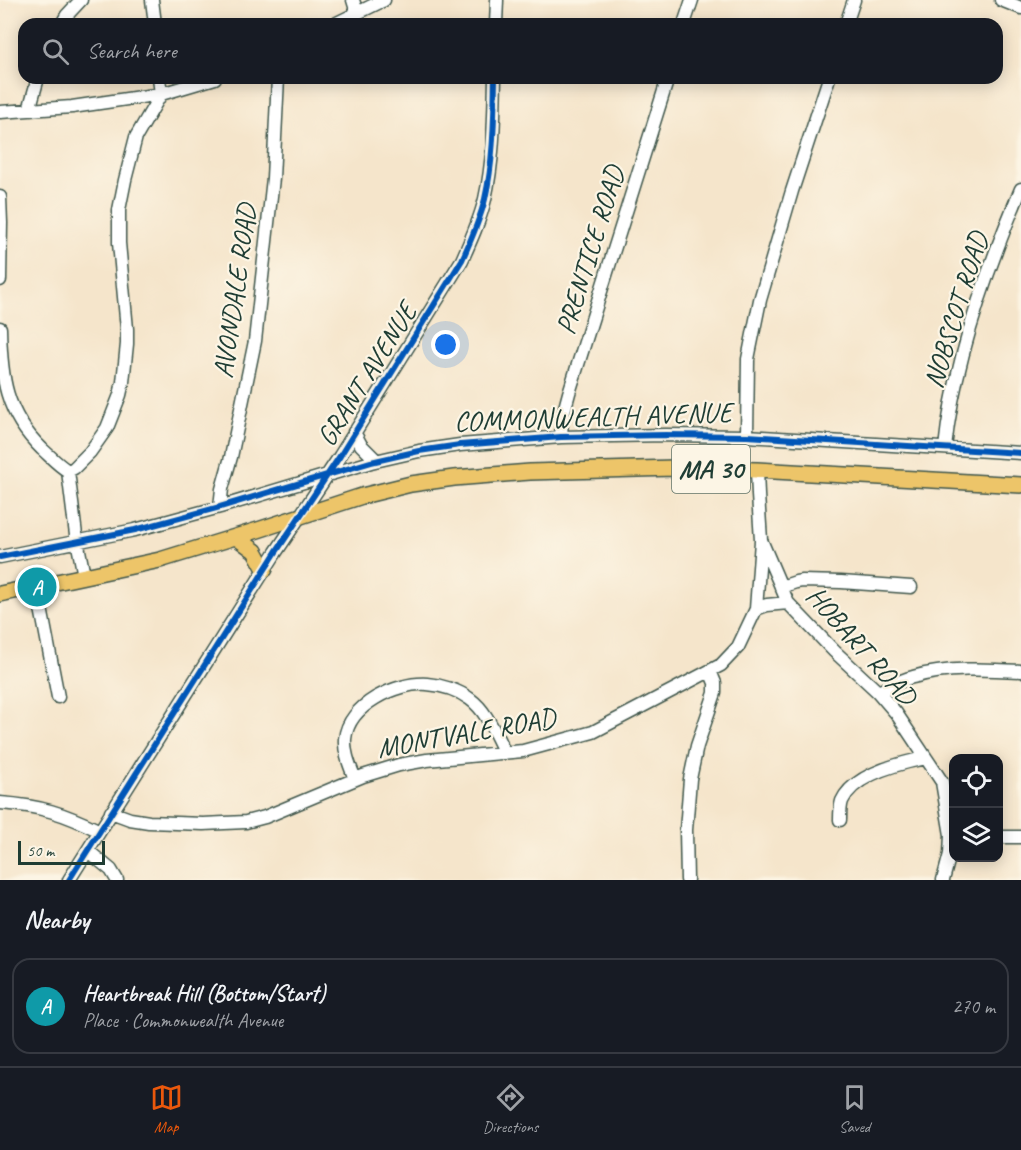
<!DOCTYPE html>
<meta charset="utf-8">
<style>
:root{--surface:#171b24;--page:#242831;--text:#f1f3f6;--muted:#9ea1a6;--line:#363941;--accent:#ea580c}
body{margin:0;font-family:Caveat,sans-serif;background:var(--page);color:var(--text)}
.controls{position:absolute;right:18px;bottom:18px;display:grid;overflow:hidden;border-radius:12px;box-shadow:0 3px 15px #0003}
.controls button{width:54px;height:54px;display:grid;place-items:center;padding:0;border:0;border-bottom:2px solid var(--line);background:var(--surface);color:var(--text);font:30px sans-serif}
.scale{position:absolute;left:18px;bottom:15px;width:87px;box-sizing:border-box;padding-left:6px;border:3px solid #1f3d34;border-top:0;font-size:16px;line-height:21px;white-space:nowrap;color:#1f3d34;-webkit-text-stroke:4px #fcf5e5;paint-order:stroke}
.you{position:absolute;left:446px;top:345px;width:21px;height:21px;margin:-15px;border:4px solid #fff;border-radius:50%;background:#1a73e8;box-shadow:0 0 0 9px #1a73e833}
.badge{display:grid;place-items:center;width:39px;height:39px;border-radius:50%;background:var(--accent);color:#fff;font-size:20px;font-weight:700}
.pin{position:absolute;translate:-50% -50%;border:3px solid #fff;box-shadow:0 2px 6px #0006}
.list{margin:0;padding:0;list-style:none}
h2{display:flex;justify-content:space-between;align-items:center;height:78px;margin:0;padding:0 24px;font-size:26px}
h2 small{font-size:20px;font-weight:400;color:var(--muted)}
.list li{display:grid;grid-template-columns:39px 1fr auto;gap:18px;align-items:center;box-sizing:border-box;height:96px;margin:0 12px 12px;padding:0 12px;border:2px solid var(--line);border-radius:18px}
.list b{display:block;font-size:22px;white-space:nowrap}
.list p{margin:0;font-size:20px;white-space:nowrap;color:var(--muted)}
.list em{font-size:20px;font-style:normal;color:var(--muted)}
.icon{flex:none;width:33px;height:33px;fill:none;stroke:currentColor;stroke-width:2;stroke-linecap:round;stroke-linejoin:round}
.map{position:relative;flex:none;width:1021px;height:880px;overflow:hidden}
.search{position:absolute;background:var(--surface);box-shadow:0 3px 15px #0003;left:18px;right:18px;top:18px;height:66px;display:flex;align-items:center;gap:15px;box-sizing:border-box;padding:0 21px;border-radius:18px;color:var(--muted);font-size:22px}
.sheet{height:186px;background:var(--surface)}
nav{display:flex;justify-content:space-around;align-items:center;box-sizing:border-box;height:84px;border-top:2px solid var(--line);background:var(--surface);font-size:16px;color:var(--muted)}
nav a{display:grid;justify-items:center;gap:3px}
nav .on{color:var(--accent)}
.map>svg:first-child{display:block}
</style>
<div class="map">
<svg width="1021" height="880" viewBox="0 0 1021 880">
<rect width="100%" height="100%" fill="#fcf5e5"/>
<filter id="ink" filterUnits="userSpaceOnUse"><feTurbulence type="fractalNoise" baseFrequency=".0167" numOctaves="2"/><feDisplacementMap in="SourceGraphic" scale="12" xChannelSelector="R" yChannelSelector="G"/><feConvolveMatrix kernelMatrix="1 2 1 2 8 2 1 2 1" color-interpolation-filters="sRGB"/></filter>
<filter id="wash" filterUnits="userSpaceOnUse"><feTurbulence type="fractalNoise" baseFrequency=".008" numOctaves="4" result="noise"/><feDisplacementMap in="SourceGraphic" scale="24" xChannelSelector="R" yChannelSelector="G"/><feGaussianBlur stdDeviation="1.35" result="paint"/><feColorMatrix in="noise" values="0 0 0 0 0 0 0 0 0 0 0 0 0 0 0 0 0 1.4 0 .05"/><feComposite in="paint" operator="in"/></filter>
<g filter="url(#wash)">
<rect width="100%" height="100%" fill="#f5e5cb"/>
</g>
<g filter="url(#ink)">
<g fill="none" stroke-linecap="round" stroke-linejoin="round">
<g stroke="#3f564b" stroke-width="15">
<path id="minor" d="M152 0 155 24
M353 0 357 13
M1001 0 1021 8
M62 24 67 15 81 0
M335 24 384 0
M496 24 497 0
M684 24 692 0
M846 24 854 0
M29 110 38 78
M0 112 72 107 161 94 215 78
M0 197 1 223 0 280
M0 328C1 377 5 413 42 449 51 457 58 465 68 471L76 535 84 576
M354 432 361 445 376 460
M747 436 748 359 760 300 792 191 829 78
M561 437 562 419 569 393 668 78
M945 448C954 361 987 269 1021 189
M757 470 758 495 761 540 788 603 834 651 878 692 896 713 942 782 951 835 950 854 943 880
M68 471 74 468 90 452 107 428 120 395 123 382 127 344V329L119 243V210L125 180 136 137 161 94 159 78
M220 507 222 489 231 457 255 341 273 178 278 78
M0 557 135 530 220 507 371 462 419 451 460 445 561 437 665 435 747 436 1021 453
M37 587 58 697
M781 587 796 582 802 581 841 582 911 587
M756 609 761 541
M878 692C889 687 900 680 913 677 946 667 987 669 1021 671
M355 779C350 766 344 753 345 739 348 705 396 682 427 684 441 685 458 690 470 699 488 712 495 735 505 753
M0 803C41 806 63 813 100 831
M111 812 130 819 149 822 203 824 246 822 265 817 363 776 399 765 427 760 523 751 593 732 721 665 738 647 756 609 767 605 788 603
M840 820C840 813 840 807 842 801 854 774 900 763 926 758
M998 837H1021
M88 851 111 870 117 880
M69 880 276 552 340 456 462 260C471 240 480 220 485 199 494 159 494 118 495 78
M687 880 686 830 690 779 697 746 715 693V683L710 671"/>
</g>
<g stroke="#3f564b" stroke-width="18">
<path id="major" d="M236 537 255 551 265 569
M0 594 160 560 258 530 362 496 411 484 454 478 530 472 674 468 757 470 1021 485"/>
</g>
<use href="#minor" stroke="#fff" stroke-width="12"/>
<use href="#major" stroke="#edc569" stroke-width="15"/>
<g stroke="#fcf5e5" stroke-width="10">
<path id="cycleway" d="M0 557 135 530 220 507 371 462 419 451 460 445 561 437 665 435 747 436 1021 453
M69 880 276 552 340 456 462 260C471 240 480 220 485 199 494 159 494 118 495 78"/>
</g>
<use href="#cycleway" stroke="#0057b8" stroke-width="6"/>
</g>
</g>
<g text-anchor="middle" stroke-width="4.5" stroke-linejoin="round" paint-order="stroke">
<rect fill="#fcf5e5" stroke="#617469" stroke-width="1.5" x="672" y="445" width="78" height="48" rx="4.5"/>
<g font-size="27" font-weight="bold" fill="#1f3d34">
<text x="711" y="478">MA 30</text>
</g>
<g font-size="28" fill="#1f3d34" stroke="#fcf5e5">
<text transform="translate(589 250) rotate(-73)" y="10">PRENTICE ROAD</text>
<text transform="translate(234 291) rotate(-82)" y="10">AVONDALE ROAD</text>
<text transform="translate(955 310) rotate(-73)" y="10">NOBSCOT ROAD</text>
<text transform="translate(366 374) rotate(-58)" y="10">GRANT AVENUE</text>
<text transform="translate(593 416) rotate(-2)" y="10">COMMONWEALTH AVENUE</text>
<text transform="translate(862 645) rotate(48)" y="10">HOBART ROAD</text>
<text transform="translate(466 732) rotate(-10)" y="10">MONTVALE ROAD</text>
</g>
</g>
</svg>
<div class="controls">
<button><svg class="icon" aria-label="locate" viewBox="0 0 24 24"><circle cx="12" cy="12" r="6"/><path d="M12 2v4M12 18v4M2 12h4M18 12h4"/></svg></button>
<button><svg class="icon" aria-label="layers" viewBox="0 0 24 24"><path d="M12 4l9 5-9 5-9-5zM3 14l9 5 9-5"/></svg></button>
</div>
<div class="scale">50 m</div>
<div class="you"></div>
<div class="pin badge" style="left:37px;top:587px;background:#0f9aa8">A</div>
<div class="search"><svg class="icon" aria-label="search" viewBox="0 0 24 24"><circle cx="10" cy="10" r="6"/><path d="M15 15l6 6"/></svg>Search here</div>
</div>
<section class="sheet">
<h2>Nearby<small></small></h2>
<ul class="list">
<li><span class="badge" style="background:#0f9aa8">A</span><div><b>Heartbreak Hill (Bottom/Start)</b><p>Place · Commonwealth Avenue</p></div><em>270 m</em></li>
</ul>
</section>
<nav>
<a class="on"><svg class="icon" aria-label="map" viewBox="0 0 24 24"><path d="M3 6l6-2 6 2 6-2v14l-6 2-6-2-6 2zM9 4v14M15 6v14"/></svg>Map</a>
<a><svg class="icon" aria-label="directions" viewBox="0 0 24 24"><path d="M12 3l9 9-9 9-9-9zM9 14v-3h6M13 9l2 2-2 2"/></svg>Directions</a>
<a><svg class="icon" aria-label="saved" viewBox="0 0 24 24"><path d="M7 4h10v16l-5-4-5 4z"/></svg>Saved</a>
</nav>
